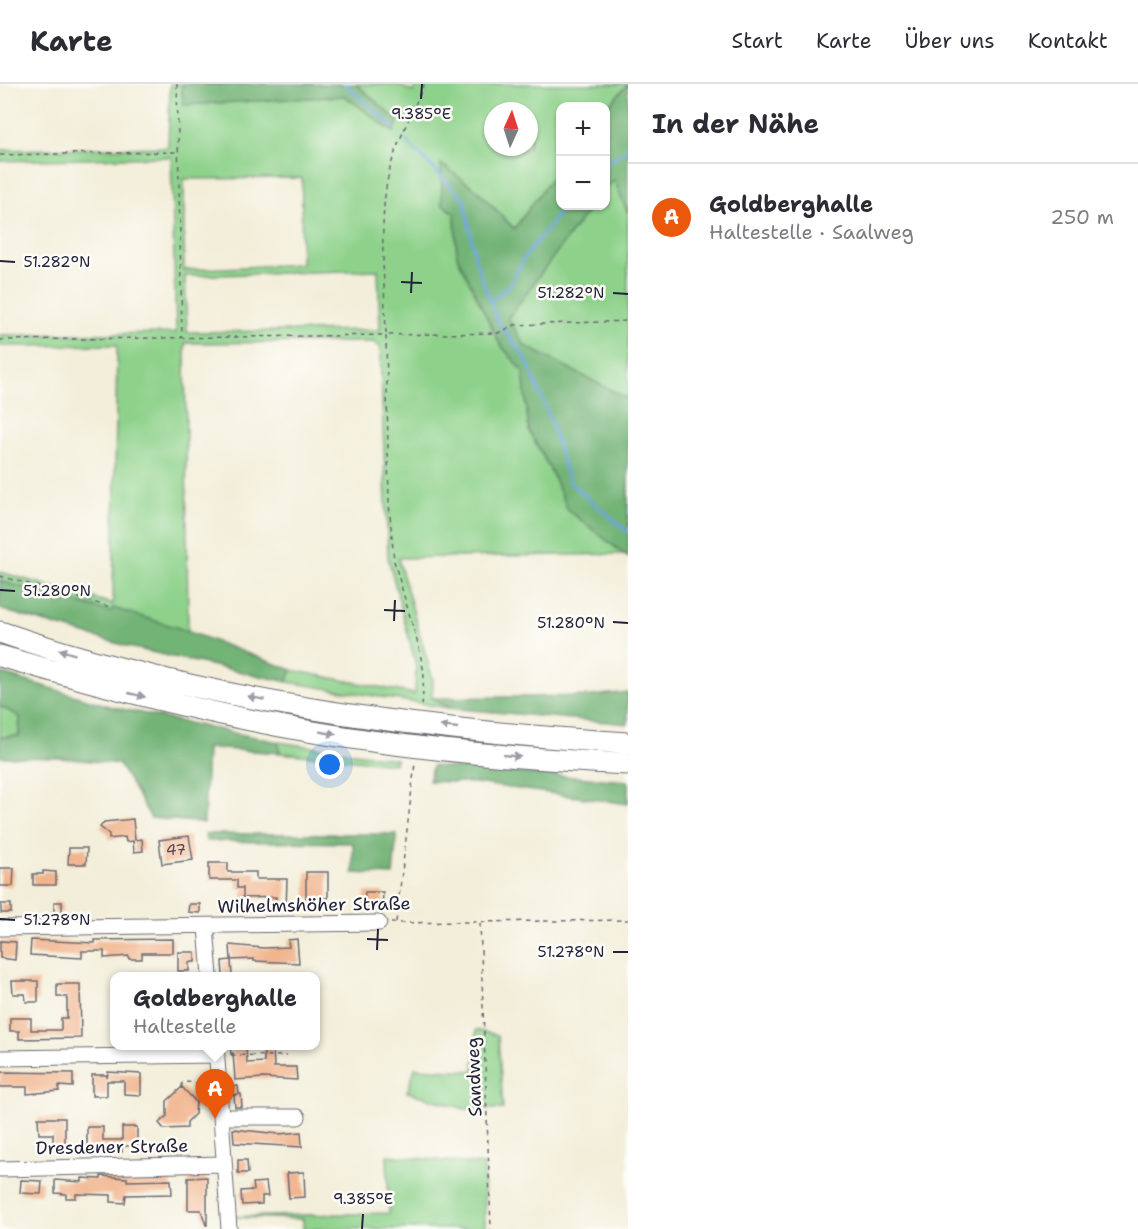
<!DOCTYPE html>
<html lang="de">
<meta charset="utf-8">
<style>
:root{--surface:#fff;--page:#f7f7f7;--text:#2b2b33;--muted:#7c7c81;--line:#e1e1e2;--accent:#ea580c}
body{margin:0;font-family:"Shantell Sans",sans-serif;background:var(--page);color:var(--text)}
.controls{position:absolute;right:18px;top:18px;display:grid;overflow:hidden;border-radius:12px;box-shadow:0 2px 4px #0004}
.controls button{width:54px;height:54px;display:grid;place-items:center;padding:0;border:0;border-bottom:2px solid var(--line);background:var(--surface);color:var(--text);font:30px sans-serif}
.compass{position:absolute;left:484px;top:18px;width:54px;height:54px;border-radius:50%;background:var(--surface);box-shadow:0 2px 4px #0004;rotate:3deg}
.you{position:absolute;left:330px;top:681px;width:21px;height:21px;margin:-15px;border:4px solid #fff;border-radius:50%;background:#1a73e8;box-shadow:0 0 0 9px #1a73e833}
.badge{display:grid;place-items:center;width:39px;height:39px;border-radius:50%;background:var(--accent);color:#fff;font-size:20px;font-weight:700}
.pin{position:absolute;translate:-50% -50px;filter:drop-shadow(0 2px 3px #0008)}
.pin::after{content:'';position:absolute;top:32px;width:21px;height:18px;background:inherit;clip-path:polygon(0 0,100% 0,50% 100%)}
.popup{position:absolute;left:110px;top:888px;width:210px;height:78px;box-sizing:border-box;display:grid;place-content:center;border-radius:12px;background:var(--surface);filter:drop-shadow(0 2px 4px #0005);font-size:20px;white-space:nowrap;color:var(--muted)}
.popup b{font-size:22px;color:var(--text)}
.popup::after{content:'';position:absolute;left:50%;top:100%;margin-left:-12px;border:12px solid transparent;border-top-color:var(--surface)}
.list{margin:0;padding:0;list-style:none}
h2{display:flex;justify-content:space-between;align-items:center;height:78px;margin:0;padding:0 24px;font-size:26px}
h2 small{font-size:20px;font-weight:400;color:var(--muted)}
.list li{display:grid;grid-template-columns:39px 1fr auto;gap:18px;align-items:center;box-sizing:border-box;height:108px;padding:0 24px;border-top:2px solid var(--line)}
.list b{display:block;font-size:22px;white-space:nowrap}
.list p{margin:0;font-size:20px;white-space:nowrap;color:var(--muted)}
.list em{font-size:20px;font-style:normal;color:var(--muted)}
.map{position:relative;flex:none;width:628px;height:1145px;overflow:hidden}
header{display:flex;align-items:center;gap:36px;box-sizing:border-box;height:84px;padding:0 30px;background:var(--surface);border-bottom:2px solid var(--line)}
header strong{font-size:28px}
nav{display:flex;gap:33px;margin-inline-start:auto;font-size:21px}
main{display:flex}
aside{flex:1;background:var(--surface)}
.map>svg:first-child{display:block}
</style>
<header>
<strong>Karte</strong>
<nav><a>Start</a><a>Karte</a><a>Über uns</a><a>Kontakt</a></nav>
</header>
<main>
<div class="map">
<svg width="628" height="1145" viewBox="0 0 628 1145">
<rect width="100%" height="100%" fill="#fdfcf7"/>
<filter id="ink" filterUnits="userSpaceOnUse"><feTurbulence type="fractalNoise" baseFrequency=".0167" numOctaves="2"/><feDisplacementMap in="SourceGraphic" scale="12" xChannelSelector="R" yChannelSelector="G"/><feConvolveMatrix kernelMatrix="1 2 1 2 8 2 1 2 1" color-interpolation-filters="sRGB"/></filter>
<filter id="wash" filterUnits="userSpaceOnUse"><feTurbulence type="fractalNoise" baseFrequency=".008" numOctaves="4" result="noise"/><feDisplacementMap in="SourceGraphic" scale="24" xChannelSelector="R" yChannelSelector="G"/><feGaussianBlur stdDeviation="1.35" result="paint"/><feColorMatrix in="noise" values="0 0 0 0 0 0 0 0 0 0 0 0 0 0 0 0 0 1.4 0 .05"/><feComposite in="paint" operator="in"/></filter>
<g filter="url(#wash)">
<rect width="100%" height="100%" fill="#f3eed9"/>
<path fill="#8dd18a" stroke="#587a62" stroke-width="1.5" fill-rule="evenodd" d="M170 0H182L183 21 345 12 394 48 398 37 356 0H396L413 8 416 0H628L606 24 560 22V82L515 145 477 106 441 80 455 130 457 172 500 260 523 287 529 347 549 383 568 426 624 470 398 474 433 596 432 614 449 624 287 598 292 586 415 610 416 581 388 474 380 263 373 258 185 259 188 548 113 524 111 528 0 497V488L113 520 117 261 0 262V251L176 249 171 73 0 77V66L168 63ZM493 27H529V63H493ZM302 94 301 180 184 186V95ZM378 186 380 246 187 248 185 192Z
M614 95 628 130V315L525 262 508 234 578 136 591 122H606V105Z
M0 622 20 632 19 652 0 653Z
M278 658 396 675 395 680 280 669Z
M476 946 498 951 503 1025H465L407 1008 415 984 474 987Z
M387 1071 484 1081 485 1145H303V1135L232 1133 389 1129Z"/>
<path fill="#72b376" stroke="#4a6a58" stroke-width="1.5" d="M182 0H356L398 37 394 49 345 12 183 21Z
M628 0V130L614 96 606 105V24Z
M441 80 477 106 514 145 560 82V122H591L508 234 525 262 628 315V473L568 426 549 383 529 347 523 287 500 260 457 172 455 130 442 120Z
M0 497 110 528 113 524 179 544 292 586 287 598 133 564 9 528 0 525Z
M0 589 113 623 278 658 280 669 207 664 204 739 151 734 119 680 61 674 0 673V653L19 652 20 633 0 622Z
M628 608V640L449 624 432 614 591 612Z
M432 682 628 697V720L475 699 429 697Z
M205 750H397L393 791 353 789V759L206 757Z"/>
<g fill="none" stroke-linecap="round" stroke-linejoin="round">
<path stroke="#6ca4db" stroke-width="3" d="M345 0 394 44
M406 57 464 115 476 178 498 238 526 275 547 326 569 398 628 448
M606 80 627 65 628 59
M492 216 510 201 524 174 552 139 563 122"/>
</g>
<g id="blocks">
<path fill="#f1b48d" d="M133 735 135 756 142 755 143 767 134 768 133 757 126 758 125 753 109 755V750L100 743 104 738Z
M189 752 193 776 162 780 159 756Z
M69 764H87L86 780H68Z
M209 779H228V788H256V795H287L286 826H276V813L243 814V804H237V796H209Z
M0 784H14L13 802H0Z
M43 787 56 788V801H33V790H43Z
M306 788H328V814H306Z
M365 808H383L382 826 364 825Z
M54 818H62V828H54Z
M1 820H11V829H1Z
M189 820H200V829L188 828Z
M173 855V869H142V875H129V872L104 874V867H82V874L30 871 31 856 95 859V856Z
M297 855 299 879 254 877V875L231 876 230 861 264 864 289 863 288 856Z
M0 857 16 858 15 876 0 874Z
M178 868H195V878H189V887H178Z
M231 876 232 892H223L222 877Z
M12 897H38V918H26L25 910H13Z
M57 900H80L81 954 19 955V947H10V934H31V946H61V934H67V913H57Z
M230 962H246L247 979 264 978V963L273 962 274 983H296L297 996 263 994 235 996 233 969 231 970Z
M0 988 73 989V1003L59 1002V1007L27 1010V1003H0Z
M108 988 141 990V1011L124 1010V997H107V1012H92V991H107V994Z
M238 1002 239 1010 229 1011V1003Z
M182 1003 196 1018 195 1030 187 1038V1044L164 1045 159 1039 167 1032V1017Z
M241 1010 242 1023H235L234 1011Z
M38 1034H65V1062H53V1050H39Z
M87 1043H103V1056H122V1043H137V1062H122V1068H107V1064L87 1063Z
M233 1045 279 1050 301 1048 302 1063 234 1059Z
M238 1076H247L248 1089H238Z
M304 1088 305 1113 289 1114 287 1089Z
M101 1092 127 1094V1097L171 1096 172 1110 126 1111 125 1119 111 1118V1111L76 1110V1114H66V1110L55 1109V1096L82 1098V1094L101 1095Z
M207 1093V1141H206L201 1126H188V1094Z
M21 1096 42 1097 41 1110 20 1109Z
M266 1098 268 1112H262V1120L242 1121 241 1107 254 1106 253 1099Z"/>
</g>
</g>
<g filter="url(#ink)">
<use href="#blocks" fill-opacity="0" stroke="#6b6972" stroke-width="1.5"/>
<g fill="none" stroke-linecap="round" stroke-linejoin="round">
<g stroke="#6b6972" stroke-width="17">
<path id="minor" d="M206 843 210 892
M0 844 379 839
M216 962 229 1145
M0 974 217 971
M222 1033H298
M0 1085 224 1080"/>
</g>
<g stroke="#6b6972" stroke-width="23">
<path id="highway" d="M0 548C201 617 417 646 628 659
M0 572C83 596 165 619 250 636 374 662 502 674 628 680"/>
</g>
<path stroke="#6b6972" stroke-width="1.5" stroke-dasharray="4.5 4.5" stroke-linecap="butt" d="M177 0 182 254
M424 0C413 27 399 54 391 81 377 128 385 202 386 251L498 249 515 241 628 237
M0 71 176 68
M0 256 386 251 389 419 394 477 419 564 424 589 422 624
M0 492 110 523
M396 838 415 679
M391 839 628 836
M480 839 491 1145
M231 971 287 972
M182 1003V998L206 999"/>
<use href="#minor" stroke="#fff" stroke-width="15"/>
<use href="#highway" stroke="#fff" stroke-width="21"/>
</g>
<defs><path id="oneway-solid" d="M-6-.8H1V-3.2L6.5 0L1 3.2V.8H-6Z" transform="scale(1.5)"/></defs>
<g fill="#9c9ca7">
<use href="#oneway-solid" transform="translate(67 568) rotate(-163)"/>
<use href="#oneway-solid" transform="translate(137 611) rotate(13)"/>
<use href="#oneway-solid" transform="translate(256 614) rotate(-168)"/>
<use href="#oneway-solid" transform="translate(449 643) rotate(-174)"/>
<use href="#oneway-solid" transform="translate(328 649) rotate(9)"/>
<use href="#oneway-solid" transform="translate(512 672) rotate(6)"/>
</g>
</g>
<path fill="none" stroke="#22223b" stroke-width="2" d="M421 15 422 0M0 177 15 178M401 198 422 199M411 209 412 188M613 209 628 210M0 506 15 507M384 526 405 527M394 537 395 516M613 538 628 539M0 835 15 836M367 855 388 856M377 866 378 845M613 868H628M362 1145 363 1130"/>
<g text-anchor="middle" stroke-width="5" stroke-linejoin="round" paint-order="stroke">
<g font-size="15" fill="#564650">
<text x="176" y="771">47</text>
</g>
<g font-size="18" fill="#22223b" stroke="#fdfcf7">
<text transform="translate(314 821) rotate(-1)" y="6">Wilhelmshöher Straße</text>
<text transform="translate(474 993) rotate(-92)" y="6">Sandweg</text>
<text transform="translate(112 1063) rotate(-1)" y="6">Dresdener Straße</text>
</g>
</g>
<g font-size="15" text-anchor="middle" fill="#22223b" stroke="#fdfcf7" stroke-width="5" stroke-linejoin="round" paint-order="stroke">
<text x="421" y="35">9.385°E</text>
<text x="57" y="183">51.282°N</text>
<text x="571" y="214">51.282°N</text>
<text x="57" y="512">51.280°N</text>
<text x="571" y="544">51.280°N</text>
<text x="57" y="841">51.278°N</text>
<text x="571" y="873">51.278°N</text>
<text x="363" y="1120">9.385°E</text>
</g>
</svg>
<div class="controls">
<button>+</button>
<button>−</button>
</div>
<svg class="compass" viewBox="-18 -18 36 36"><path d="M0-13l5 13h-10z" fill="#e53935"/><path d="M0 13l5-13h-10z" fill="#7c7c81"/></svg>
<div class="you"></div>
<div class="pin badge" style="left:215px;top:1035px">A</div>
<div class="popup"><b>Goldberghalle</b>Haltestelle</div>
</div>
<aside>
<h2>In der Nähe<small></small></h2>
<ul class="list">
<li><span class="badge">A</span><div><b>Goldberghalle</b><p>Haltestelle · Saalweg</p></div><em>250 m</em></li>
</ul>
</aside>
</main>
